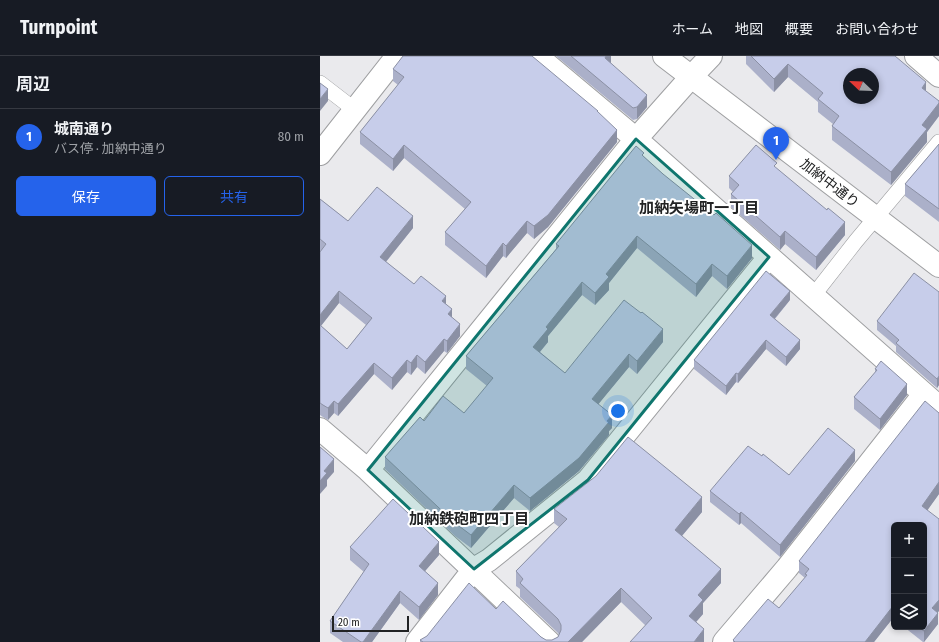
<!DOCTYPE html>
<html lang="ja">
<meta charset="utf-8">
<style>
:root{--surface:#171b24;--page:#20242c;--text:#f1f3f6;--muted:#9ea1a6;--line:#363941;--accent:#2563eb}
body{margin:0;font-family:"Fira Sans Condensed","Noto Sans JP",sans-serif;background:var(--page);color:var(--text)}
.controls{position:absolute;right:12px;bottom:12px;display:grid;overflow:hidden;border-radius:6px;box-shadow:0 2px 6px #0003}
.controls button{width:36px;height:36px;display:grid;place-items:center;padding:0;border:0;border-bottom:1px solid var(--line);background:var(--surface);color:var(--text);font:20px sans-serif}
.compass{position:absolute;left:523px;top:12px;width:36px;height:36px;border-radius:50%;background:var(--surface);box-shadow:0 2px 6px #0003;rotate:293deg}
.scale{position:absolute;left:12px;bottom:10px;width:77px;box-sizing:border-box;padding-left:4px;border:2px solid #222324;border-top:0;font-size:11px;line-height:14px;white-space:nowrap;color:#222324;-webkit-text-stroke:3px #fff;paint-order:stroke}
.you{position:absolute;left:298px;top:355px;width:14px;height:14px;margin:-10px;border:3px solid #fff;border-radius:50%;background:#1a73e8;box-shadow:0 0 0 6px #1a73e833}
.badge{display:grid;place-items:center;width:26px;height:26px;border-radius:50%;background:var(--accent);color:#fff;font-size:13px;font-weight:700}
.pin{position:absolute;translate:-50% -33px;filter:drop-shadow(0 1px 2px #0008)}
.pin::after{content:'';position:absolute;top:21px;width:14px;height:12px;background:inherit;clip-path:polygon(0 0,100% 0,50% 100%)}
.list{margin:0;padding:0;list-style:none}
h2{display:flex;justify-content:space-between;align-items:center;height:52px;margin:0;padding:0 16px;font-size:17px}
h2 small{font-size:13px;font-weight:400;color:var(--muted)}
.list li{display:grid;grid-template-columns:26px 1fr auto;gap:12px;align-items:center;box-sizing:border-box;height:56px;padding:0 16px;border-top:1px solid var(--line)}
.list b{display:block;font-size:15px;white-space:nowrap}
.list p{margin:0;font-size:13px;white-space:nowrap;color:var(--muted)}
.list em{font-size:13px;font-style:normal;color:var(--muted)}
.actions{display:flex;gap:8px;padding:12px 16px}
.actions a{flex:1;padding:9px 0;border:1px solid var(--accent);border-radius:6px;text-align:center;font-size:14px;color:var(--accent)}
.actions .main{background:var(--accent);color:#fff}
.icon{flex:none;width:22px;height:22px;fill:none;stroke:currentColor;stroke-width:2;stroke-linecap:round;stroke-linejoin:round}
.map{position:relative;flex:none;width:619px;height:586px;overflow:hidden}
header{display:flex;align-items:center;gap:24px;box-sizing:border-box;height:56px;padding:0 20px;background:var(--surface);border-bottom:1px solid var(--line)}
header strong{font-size:19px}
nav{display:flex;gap:22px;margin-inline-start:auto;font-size:14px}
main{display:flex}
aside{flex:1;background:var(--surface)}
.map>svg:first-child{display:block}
</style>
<header>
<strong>Turnpoint</strong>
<nav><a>ホーム</a><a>地図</a><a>概要</a><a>お問い合わせ</a></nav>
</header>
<main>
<aside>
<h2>周辺<small></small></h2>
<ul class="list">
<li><span class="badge">1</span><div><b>城南通り</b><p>バス停 · 加納中通り</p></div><em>80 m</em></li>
</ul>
<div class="actions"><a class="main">保存</a><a>共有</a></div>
</aside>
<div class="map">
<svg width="619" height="586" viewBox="0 0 619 586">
<rect width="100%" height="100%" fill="#eaeaed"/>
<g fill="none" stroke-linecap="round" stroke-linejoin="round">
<g stroke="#9e9fa1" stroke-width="16">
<path id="lane" d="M0 27 35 54
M493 240 536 185 619 86"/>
</g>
<g stroke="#9e9fa1" stroke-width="24">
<path id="street" d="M217 0 316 83 619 351
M596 0 619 20
M0 98 77 0
M0 373 48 414 229 586
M48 414 316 83 371 21 391 0
M97 586 154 513 169 504 268 424 449 201
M404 586 467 512 604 338"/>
</g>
<g stroke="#9e9fa1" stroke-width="24">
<path id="highway" d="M344 0 619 210"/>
</g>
<use href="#lane" stroke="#fff" stroke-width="15"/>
<use href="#street" stroke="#fff" stroke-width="22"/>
<use href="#highway" stroke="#fff" stroke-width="22"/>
</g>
<path fill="#abb0c9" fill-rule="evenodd" d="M236 0H291V7L327 51 317 63 313 64Z
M426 0H575L606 36 619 45V60L607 76V86L571 129 512 84V70L513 68 498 56V46L468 21 454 36 426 8Z
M73 13 278 55V56L297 86 228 171 214 183 207 177 186 202 183 200 166 222 125 189V176L145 153 84 102 73 115 40 88V76L78 29 73 25Z
M619 88V166L585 140V128Z
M324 101 432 202 407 233 392 220 376 241 317 192 289 227V234L275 249 262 239 228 280V286L220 296 245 317 343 286 317 318 309 311 278 348 292 372 289 375V379L259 415 210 455 194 442 151 492 135 480 65 413V401L104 365 144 357 167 330 146 313V300L236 193V188Z
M457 113 525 179 496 214 465 188 460 194 411 151V138L413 136 409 132V120Z
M0 143 28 165 93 172 66 206 94 228 126 248 140 280 127 297 124 295 105 318 97 311 91 319 87 316 72 334 54 318 18 360 14 357 8 364 3 361 0 359V196H1L0 195ZM19 247 46 269 27 293 1 270Z
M619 236V329L617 332 576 296V290L557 274V265Z
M470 244 455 263 480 293 466 310 446 293 418 327 416 326 406 339 374 313V304Z
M555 313 587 339 560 374 534 353V341L555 317Z
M619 357V438L607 454 618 557V568L604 586H603L584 571H604L574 469V563L573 562 554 586H413V584L459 552 485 522 479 517V505Z
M442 400 469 419 535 405 460 501 421 467 419 469 390 446V435Z
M234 453 382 456 362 480 401 527 383 547V558L376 566 384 586 325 569 301 546 262 586H100V584L176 553 226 584H232L238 581 239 579 238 577 200 541V533L196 530V515L239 471 234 467Z
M30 491 119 499 105 515 118 539 99 564 80 547 52 586H23L10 577V565L44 516 30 504Z"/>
<path fill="#8b90a4" d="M286 0H291V7L285 14V2Z
M468 8V21L454 36V23Z
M606 26V39L602 32Z
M8 33V45L0 55V43Z
M327 39V51L317 63V51Z
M619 47V60L607 76V86L571 129V116L602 69Z
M297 74V86L228 171 214 183V170Z
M84 89V102L73 115V103Z
M93 160V172L60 213V201Z
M207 165V177L186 202V190Z
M525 166V179L496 214V201Z
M465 175V188L460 194V181Z
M317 180V192L289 227V234L275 249V237L286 218Z
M183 187V200L166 222V210Z
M432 189V202L407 233V220Z
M392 208V220L376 241V228Z
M262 226V239L228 280V286L213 304V291L226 271Z
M19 235V247L0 271V259Z
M470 235V244L450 268V259Z
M126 240V252L122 245Z
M132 253V265L128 258Z
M140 268V280L127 297V285Z
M343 273V286L317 318V305Z
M124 283V295L105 318V306Z
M446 284V293L418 327V318Z
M480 284V293L466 310V301Z
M309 298V311L272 356V343Z
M97 299V311L91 319V307Z
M87 304V316L72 334V322Z
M54 307V318L18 360V348Z
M416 317V326L406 339V330Z
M619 320V329L617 332V323Z
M587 328V339L560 374V363Z
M14 345V357L8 364V352Z
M292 359V372L289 375V379L259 415 210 455V442L287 365Z
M535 394V405L460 501V489Z
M14 403V416L7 424V430L0 438V425L4 415Z
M619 426V438L602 462V450Z
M194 429V442L151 492V479Z
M382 441V456L355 488V474Z
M421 456V467L419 469V458Z
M119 486V499L99 522V510Z
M401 513V527L383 547V558L369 574V560L378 539Z
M118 527V539L99 564V551Z
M301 532V546L262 586H248Z
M80 535V547L52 586H43Z
M619 544V555L612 564V552Z
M573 550V562L554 586H545Z
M618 557V568L604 586V575Z
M384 573V586H374Z"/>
<path fill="#c7cdea" stroke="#8b90a4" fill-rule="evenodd" d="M83 0H212L278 55H277L297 74 228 159 214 170 207 165 186 190 183 187 166 210 125 176 151 146 84 89 73 103 40 76 84 21 73 13Z
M251 0H286L285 2 327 39 317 51 313 52Z
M431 0H575L606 26 602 32 619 45V47L602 69 607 73 571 116 512 70 519 60 498 43 503 37 468 8 454 23ZM529 18H553V42H529Z
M0 27 8 33 0 43Z
M619 88V153L585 128Z
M436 89 457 107 454 110 507 154 508 152 525 166 496 201 465 175 460 181 411 138 419 129 409 120Z
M316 90 324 97 322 99 343 118 394 159 396 157 432 189 407 220 392 208 376 228 317 180 286 218 289 221 275 237 262 226 226 271 228 273 213 291 245 317 304 244 321 257 322 256 343 273 317 305 309 298 272 343 292 359 287 365 289 366 259 402 210 442 194 429 151 479 135 467 65 401 100 361 104 365 123 340 144 357 173 322 146 300 239 190 236 188Z
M57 131 93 160 60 201 94 228 101 220 126 240 122 245 132 253 128 258 140 268 127 285 124 283 105 306 97 299 91 307 87 304 72 322 54 307 18 348 14 345 8 352 3 349 0 347V269L27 293 52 262 19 235 0 259V196L6 188 0 183V143L28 165Z
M446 215 470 235 450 259 480 284 466 301 446 284 418 318 416 317 406 330 374 304Z
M594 217 619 236V320L617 323 576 287 579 284 557 265Z
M561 305 587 328 560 363 534 341 557 314 555 313Z
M605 345 619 357V426L602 450 619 463V544L612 552 618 557 604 575 598 571H604V469H574V552L573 550 545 586H415L413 584 448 543 459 552 487 519 485 518 489 513 479 505Z
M508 372 535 394 460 489 421 456 419 458 390 435 428 390 442 400 443 398 469 419Z
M308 381 382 441 355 474 401 513 378 539 383 544 369 560 384 573 374 586H310L332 562 301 532 248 586H103L100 584 107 580 149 527 176 553 183 545 221 581 226 584H232L238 581 241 574V569L238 563 200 527 203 523 196 515 247 463 234 453 276 420Z
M0 391 14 403 4 415 7 417 0 425Z
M73 443 119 486 99 510 118 527 99 551 80 535 43 586H41L10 565 49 508 30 491Z"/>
<path fill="#0f766e" fill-opacity="0.2" stroke="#0f766e" stroke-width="3" stroke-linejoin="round" d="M316 83 449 201 268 424 154 513 48 414Z"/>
<g text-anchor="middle" stroke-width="4" stroke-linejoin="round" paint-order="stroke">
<g font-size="14" fill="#222324" stroke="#fff">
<text transform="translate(510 127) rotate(38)" y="5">加納中通り</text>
</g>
<g font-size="15" font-weight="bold" fill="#222324" stroke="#fff">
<text x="379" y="157">加納矢場町一丁目</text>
<text x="149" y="468">加納鉄砲町四丁目</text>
</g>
</g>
</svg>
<div class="controls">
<button>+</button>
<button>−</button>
<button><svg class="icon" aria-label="layers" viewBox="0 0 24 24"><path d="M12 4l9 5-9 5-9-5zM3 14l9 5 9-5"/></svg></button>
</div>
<svg class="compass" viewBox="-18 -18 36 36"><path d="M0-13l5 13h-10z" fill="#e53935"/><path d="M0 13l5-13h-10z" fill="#9ea1a6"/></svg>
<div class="scale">20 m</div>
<div class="you"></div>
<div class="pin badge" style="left:456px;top:104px">1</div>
</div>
</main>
